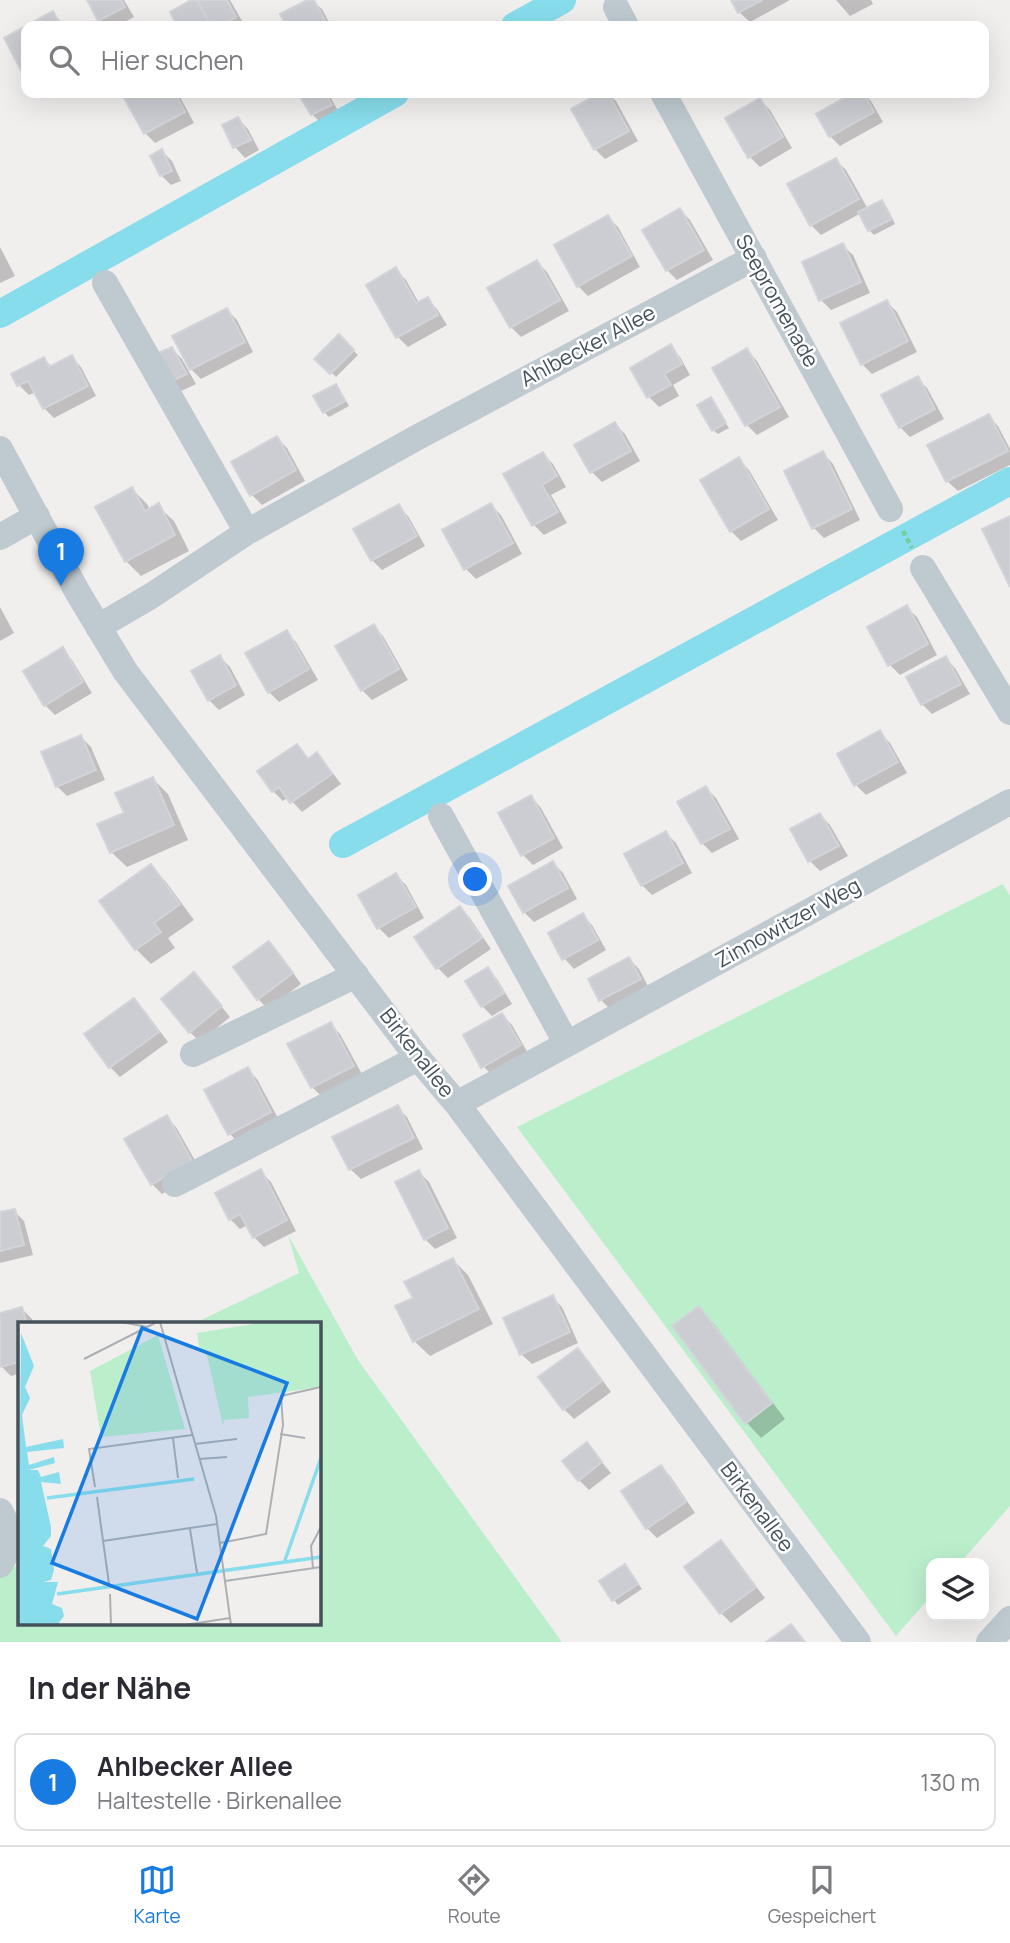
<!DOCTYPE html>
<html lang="de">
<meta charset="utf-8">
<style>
:root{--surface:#fff;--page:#f7f7f7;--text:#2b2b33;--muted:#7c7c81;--line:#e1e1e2;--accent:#177be1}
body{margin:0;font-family:Manrope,sans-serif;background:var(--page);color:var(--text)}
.controls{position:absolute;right:21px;bottom:21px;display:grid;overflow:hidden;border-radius:14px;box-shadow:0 7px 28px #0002}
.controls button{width:63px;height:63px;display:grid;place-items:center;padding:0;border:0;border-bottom:2px solid var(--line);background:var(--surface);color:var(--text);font:35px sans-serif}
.you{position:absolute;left:476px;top:880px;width:24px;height:24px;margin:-18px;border:5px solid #fff;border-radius:50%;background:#1a73e8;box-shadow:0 0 0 10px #1a73e833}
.badge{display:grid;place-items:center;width:46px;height:46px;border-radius:50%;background:var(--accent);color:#fff;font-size:23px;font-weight:700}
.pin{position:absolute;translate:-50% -58px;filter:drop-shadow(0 2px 4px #0008)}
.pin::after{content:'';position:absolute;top:37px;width:24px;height:21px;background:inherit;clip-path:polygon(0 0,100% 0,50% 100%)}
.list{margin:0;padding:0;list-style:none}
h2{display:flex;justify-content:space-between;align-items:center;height:91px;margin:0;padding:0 28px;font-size:30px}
h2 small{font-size:23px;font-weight:400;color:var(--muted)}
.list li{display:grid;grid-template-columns:46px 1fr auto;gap:21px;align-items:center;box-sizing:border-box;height:98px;margin:0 14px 14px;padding:0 14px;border:2px solid var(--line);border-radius:14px}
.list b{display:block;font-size:26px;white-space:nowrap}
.list p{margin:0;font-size:23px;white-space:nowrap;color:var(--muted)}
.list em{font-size:23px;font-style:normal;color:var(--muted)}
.icon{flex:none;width:38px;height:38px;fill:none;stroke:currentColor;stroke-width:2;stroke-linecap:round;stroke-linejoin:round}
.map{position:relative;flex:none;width:1010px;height:1642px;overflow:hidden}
.search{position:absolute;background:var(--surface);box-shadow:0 7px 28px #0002;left:21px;right:21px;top:21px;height:77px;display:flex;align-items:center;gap:18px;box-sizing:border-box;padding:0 24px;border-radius:14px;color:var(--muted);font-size:26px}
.sheet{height:203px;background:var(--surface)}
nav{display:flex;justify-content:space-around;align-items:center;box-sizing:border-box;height:98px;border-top:2px solid var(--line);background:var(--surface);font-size:19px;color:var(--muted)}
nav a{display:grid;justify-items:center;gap:4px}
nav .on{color:var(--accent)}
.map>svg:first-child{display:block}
</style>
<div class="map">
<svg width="1010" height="1642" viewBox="0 0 1010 1642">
<rect width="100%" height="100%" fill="#f1eeee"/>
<path fill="#bbefcc" d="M1003 884 1010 896V1506L960 1563H931V1596L896 1636 517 1127Z
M288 1235 358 1360 562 1642H0V1574L19 1564V1623H318V1324L195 1323 299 1273Z"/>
<path fill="#0003" d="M89 0H124L134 17 117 26H106L100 20Z
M194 0H230L245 26H179L172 12Z
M311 0 322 9 331 26H288L282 15Z
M733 0H790L750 22 739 12Z
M836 0H871L873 4 850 16Z
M53 13 65 26H29Z
M138 93H178L194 123 155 143 145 133 127 99Z
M300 93H328L341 116 322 124 312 114Z
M604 93H607L616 101 638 141 605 159 595 149 573 110Z
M857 93H863L871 101 883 122 840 146 830 136 818 114Z
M760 100 770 110 792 148 760 167 750 157Z
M238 119 248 129 259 150 245 158 235 147 224 126Z
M162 151 172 161 181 181 171 185 161 175Z
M836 160 846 170 868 209 881 202 886 206 895 224 874 235 869 230 861 213 821 235 811 225Z
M680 210 690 220 713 260 677 280 667 270Z
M608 217 618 227 640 267 588 296 578 286Z
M842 245 853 255 870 293 831 310 821 300 804 263Z
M0 247 15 276 0 283Z
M537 262 547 272 569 311 521 337 511 327Z
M396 270 406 280 419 303 427 299 437 309 447 325 408 347 398 337Z
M887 302 897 312 917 352 872 374 862 364Z
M227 310 237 320 253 352 201 379 191 369Z
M339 337 358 355 336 377 317 359Z
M670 347 680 357 690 375 673 385 679 396 659 407 649 397 632 368Z
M172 349 182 359 196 384 179 392 168 382Z
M747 350 757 361 789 417 757 435 747 425 715 368Z
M71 357 81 367 96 396 54 418 44 408 36 392 29 395 19 385 44 359 52 367Z
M917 378 927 388 944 419 910 437 900 427Z
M336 386 340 390 349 406 329 417 324 412Z
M710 399 729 428 718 434 713 430Z
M988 416 998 426 1010 449V465L958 491 947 481Z
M615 424 625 434 640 461 602 482 592 472 576 445Z
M277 438 287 448 305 481 262 505 252 495 233 463Z
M823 453 833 464 860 520 824 538 814 528Z
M543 454 553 464 566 487 551 495 567 523 544 535 534 525 505 475Z
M739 460 749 470 778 520 741 541 731 531Z
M132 489 147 504 150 510 158 506 174 521 189 551 141 576 126 561Z
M491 505 501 515 522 554 476 579 466 569 444 531Z
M398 506 408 516 425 546 382 570 372 560Z
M0 607 14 633 0 641Z
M906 607 917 617 937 655 900 675 890 665Z
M373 626 383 636 408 680 372 700 362 690Z
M286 632 296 642 318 680 279 702 269 692Z
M62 649 72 660 92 693 55 715 45 705Z
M220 657 230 667 245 695 219 710 209 700Z
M945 658 955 668 970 694 932 714 922 704Z
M880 733 890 743 907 773 866 795 856 785Z
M81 737 91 747 105 780 67 796 57 786Z
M297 746 309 760 316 754 326 764 341 784 302 812 288 797 283 801 273 791Z
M153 779 168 794 188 840 127 867 111 852 126 814Z
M706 788 716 798 739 839 712 853 702 843Z
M531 797 541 808 563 848 533 865 523 855 501 814Z
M820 815 830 825 848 856 820 871 810 861 792 830Z
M666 833 676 843 692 873 652 895 642 885Z
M553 863 563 873 577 899 534 922 524 912Z
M151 866 166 882 194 920 168 938 175 948 151 964 136 949Z
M396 875 406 885 424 918 389 938 379 928Z
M460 908 470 918 491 949 448 978 438 968Z
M582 915 592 925 606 950 574 969 564 958Z
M269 943 279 953 301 984 268 1009 258 999Z
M629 959 639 969 650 990 611 1010 601 1000Z
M487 969 497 979 512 1004 492 1016 482 1006Z
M204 985 230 1017 200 1042 190 1032Z
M134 1000 144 1010 168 1042 120 1077 110 1067 87 1035Z
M502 1015 512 1025 529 1055 493 1076 483 1066Z
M330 1024 340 1034 363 1076 322 1097 312 1087Z
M247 1069 257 1079 280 1122 240 1144 230 1134Z
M397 1107 407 1117 423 1149 361 1179 350 1169 335 1138Z
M166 1117 176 1127 201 1171 162 1194 152 1184Z
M261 1172 271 1182 296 1231 264 1247 254 1237 248 1225 240 1229 230 1219Z
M419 1172 429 1182 457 1238 435 1249 425 1239Z
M14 1211 24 1221 33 1255 0 1263V1214Z
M453 1260 468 1275 493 1324 430 1356 414 1341 415 1299Z
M552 1297 562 1307 578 1343 532 1364 521 1354Z
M22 1309 32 1319 33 1324H19V1374L11 1376 1 1366 0 1362V1315Z
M698 1309 714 1324 785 1419 761 1438 746 1422Z
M578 1350 588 1360 611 1392 574 1419 564 1409Z
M587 1445 611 1473 589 1490 579 1480Z
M661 1467 671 1477 695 1513 657 1538 647 1528Z
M730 1553 765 1598 731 1623 721 1613Z
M629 1571 642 1589 618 1605 601 1582Z"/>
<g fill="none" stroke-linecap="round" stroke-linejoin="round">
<path stroke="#88ddec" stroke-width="28" d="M515 26 562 0
M0 314 395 93
M343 844 1010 481"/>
</g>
<path fill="#cbcdd3" stroke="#d2d4da" stroke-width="2" d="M87 0H121L125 7 98 21Z
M191 0H197L211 26H177L170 12Z
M197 0H227L236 17 219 26H211Z
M307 0H314L328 26H286L280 14Z
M731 0H762L738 13Z
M53 11 61 26H26V80L4 38Z
M134 93H175L185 112 144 134 124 98Z
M298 93H325L332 105 311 115Z
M600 93H608L629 131 594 150 571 109Z
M853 93H864L874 112 829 137 816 114Z
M760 98 783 137 748 158 725 118Z
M238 117 251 140 233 148 222 125Z
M162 149 172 171 160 176 150 156Z
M836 158 859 199 810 226 787 184Z
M882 200 892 219 868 231 858 212Z
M680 208 704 250 666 271 642 230Z
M608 215 632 256 577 287 554 245Z
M843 243 861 282 819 301 802 262Z
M537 260 560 300 510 328 487 288Z
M396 267 416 303 428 297 438 315 396 338 366 285Z
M887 300 908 341 861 365 840 323Z
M227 308 245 342 190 370 172 336Z
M339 334 354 350 330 374 314 359Z
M671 344 682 364 664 374 671 385 647 398 630 368Z
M172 347 187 374 167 383 151 356Z
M747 348 780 407 745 426 712 368Z
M72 355 88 386 43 409 28 381 17 386 11 374 44 357 49 367Z
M918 376 935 409 899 428 881 395Z
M336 384 345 401 323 413 313 396Z
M711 397 726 423 712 431 697 405Z
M989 414 1008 451 946 482 927 445Z
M615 422 631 451 590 473 574 445Z
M277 436 296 470 250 496 231 462Z
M823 451 852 509 812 529 784 471Z
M543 452 557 476 542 485 558 512 532 526 503 474Z
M739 457 769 509 730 532 700 480Z
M132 487 145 511 159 503 175 535 125 562 95 507Z
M491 503 513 543 464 570 442 530Z
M399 504 417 536 371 561 353 529Z
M1010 516V587L982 529Z
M907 605 928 644 888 666 867 627Z
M374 624 399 669 361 691 335 646Z
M287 630 309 669 268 693 245 653Z
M63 647 83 682 44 706 23 671Z
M220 655 236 685 208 701 191 671Z
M946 656 961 684 921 705 906 677Z
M880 730 898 762 854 786 837 754Z
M81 735 96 770 56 787 41 752Z
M297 744 308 759 317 752 332 774 290 803 279 787 272 792 257 771Z
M153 777 174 825 110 853 97 824 124 813 115 793Z
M706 786 730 829 701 844 677 802Z
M531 795 554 838 521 856 498 813Z
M820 813 839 846 808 862 790 829Z
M666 831 683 863 641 886 624 854Z
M553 861 568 888 523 913 508 886Z
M151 864 180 904 154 923 161 932 135 950 99 901Z
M396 873 416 907 377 929 358 895Z
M460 906 482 938 436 969 414 937Z
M583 913 598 940 562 960 548 933Z
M269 941 293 973 257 1000 233 967Z
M629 957 641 979 599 1001 588 979Z
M488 967 504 993 481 1007 465 981Z
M194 972 222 1006 189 1033 161 999Z
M134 998 159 1032 109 1068 84 1034Z
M502 1013 521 1045 481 1068 463 1035Z
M331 1022 354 1066 311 1088 287 1044Z
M248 1067 271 1112 228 1135 204 1090Z
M398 1105 414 1138 349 1170 332 1137Z
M167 1115 192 1161 151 1185 124 1139Z
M261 1169 287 1220 253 1238 240 1214 229 1220 215 1193Z
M419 1170 448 1228 424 1240 395 1182Z
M15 1209 24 1245 0 1251V1212Z
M453 1258 479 1309 413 1342 395 1306 413 1298 404 1282Z
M553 1295 570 1332 520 1355 503 1318Z
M699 1306 772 1403 745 1424 672 1326Z
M22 1307 27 1324H19V1362L0 1367V1313Z
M578 1348 602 1381 563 1410 538 1377Z
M587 1442 602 1462 578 1481 562 1461Z
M661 1465 686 1502 646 1529 621 1491Z
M721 1540 756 1587 720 1614 684 1567Z
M625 1564 638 1584 612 1601 599 1581Z
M791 1624 805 1642H766Z"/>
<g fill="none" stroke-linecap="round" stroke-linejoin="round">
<path stroke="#73cd9c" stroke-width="4.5" stroke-dasharray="5 3.5" stroke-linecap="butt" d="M903 531 912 548"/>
<path stroke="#bec9d0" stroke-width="26" d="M616 7 626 26
M663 93 890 509
M105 283 247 532
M0 449 78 593 125 671 418 1058 457 1104 858 1642
M0 537 37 516
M923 568 1010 712
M98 627 151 596 247 532 418 437 754 258
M441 816 567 1044
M193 1054 356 975
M457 1104 1010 802
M175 1184 418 1058
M0 1511C13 1534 13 1543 0 1565
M989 1642 1010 1619"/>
</g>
<g text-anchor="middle" stroke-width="5" stroke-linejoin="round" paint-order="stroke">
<g font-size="21" fill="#46525b" stroke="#fff">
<text transform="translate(777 301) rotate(61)" y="7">Seepromenade</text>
<text transform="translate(588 346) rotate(-28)" y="7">Ahlbecker Allee</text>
<text transform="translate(788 923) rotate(-29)" y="7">Zinnowitzer Weg</text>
<text transform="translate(417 1053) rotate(52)" y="7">Birkenallee</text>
<text transform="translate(757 1507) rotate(53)" y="7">Birkenallee</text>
</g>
</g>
<g transform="translate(18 1322)">
<rect width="303" height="303" fill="#f1eeee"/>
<path d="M247 0H303V65L230 75 231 96 206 98 205 104 188 29 182 30 179 11ZM140 13 167 107 83 115 72 49Z" fill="#bbefcc"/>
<path d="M3 11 16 44 7 65 12 76 4 93 8 125 45 117 46 126 9 130 11 143 36 135 37 141 11 148H20L23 155 41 150 43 162 23 160 33 205V214L25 224 33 227 36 248 33 258 25 260H40L34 282 44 286 46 294 39 303H0Z" fill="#88ddec"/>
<path fill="none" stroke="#88ddec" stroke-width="3.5" d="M29 176 176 157M266 241 303 136M39 272 303 235"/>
<path fill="none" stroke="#adb0b3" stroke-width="2" d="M103 0 130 5M142 0 198 194 213 303M66 37 139 0M262 112 287 116M155 116 160 156M177 122 219 117M181 137 209 135M77 165 71 127 174 113M79 175 91 262M172 207 179 251M85 219 199 202M202 221 248 212 265 103 263 74 303 65M295 246 293 224 303 205M207 259 303 245M92 272 93 303M167 303 212 296"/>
<path fill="#177be1" fill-opacity="0.15" stroke="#177be1" stroke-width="3.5" d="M124 6 269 61 179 297 34 241Z"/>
<rect width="303" height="303" fill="none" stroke="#46525b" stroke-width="3.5"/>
</g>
</svg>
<div class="controls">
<button><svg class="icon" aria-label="layers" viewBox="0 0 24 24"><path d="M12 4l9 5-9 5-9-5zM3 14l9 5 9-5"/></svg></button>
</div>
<div class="you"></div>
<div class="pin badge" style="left:61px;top:586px">1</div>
<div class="search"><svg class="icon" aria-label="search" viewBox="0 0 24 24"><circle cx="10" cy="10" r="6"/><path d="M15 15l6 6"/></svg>Hier suchen</div>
</div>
<section class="sheet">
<h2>In der Nähe<small></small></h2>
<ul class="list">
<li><span class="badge">1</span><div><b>Ahlbecker Allee</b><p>Haltestelle · Birkenallee</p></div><em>130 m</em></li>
</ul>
</section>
<nav>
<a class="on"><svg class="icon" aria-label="map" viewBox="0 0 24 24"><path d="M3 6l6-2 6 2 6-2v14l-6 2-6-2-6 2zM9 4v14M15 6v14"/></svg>Karte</a>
<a><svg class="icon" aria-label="directions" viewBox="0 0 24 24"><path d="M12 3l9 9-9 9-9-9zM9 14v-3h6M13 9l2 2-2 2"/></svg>Route</a>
<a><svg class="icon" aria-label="saved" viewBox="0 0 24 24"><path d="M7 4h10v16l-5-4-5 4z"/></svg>Gespeichert</a>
</nav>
